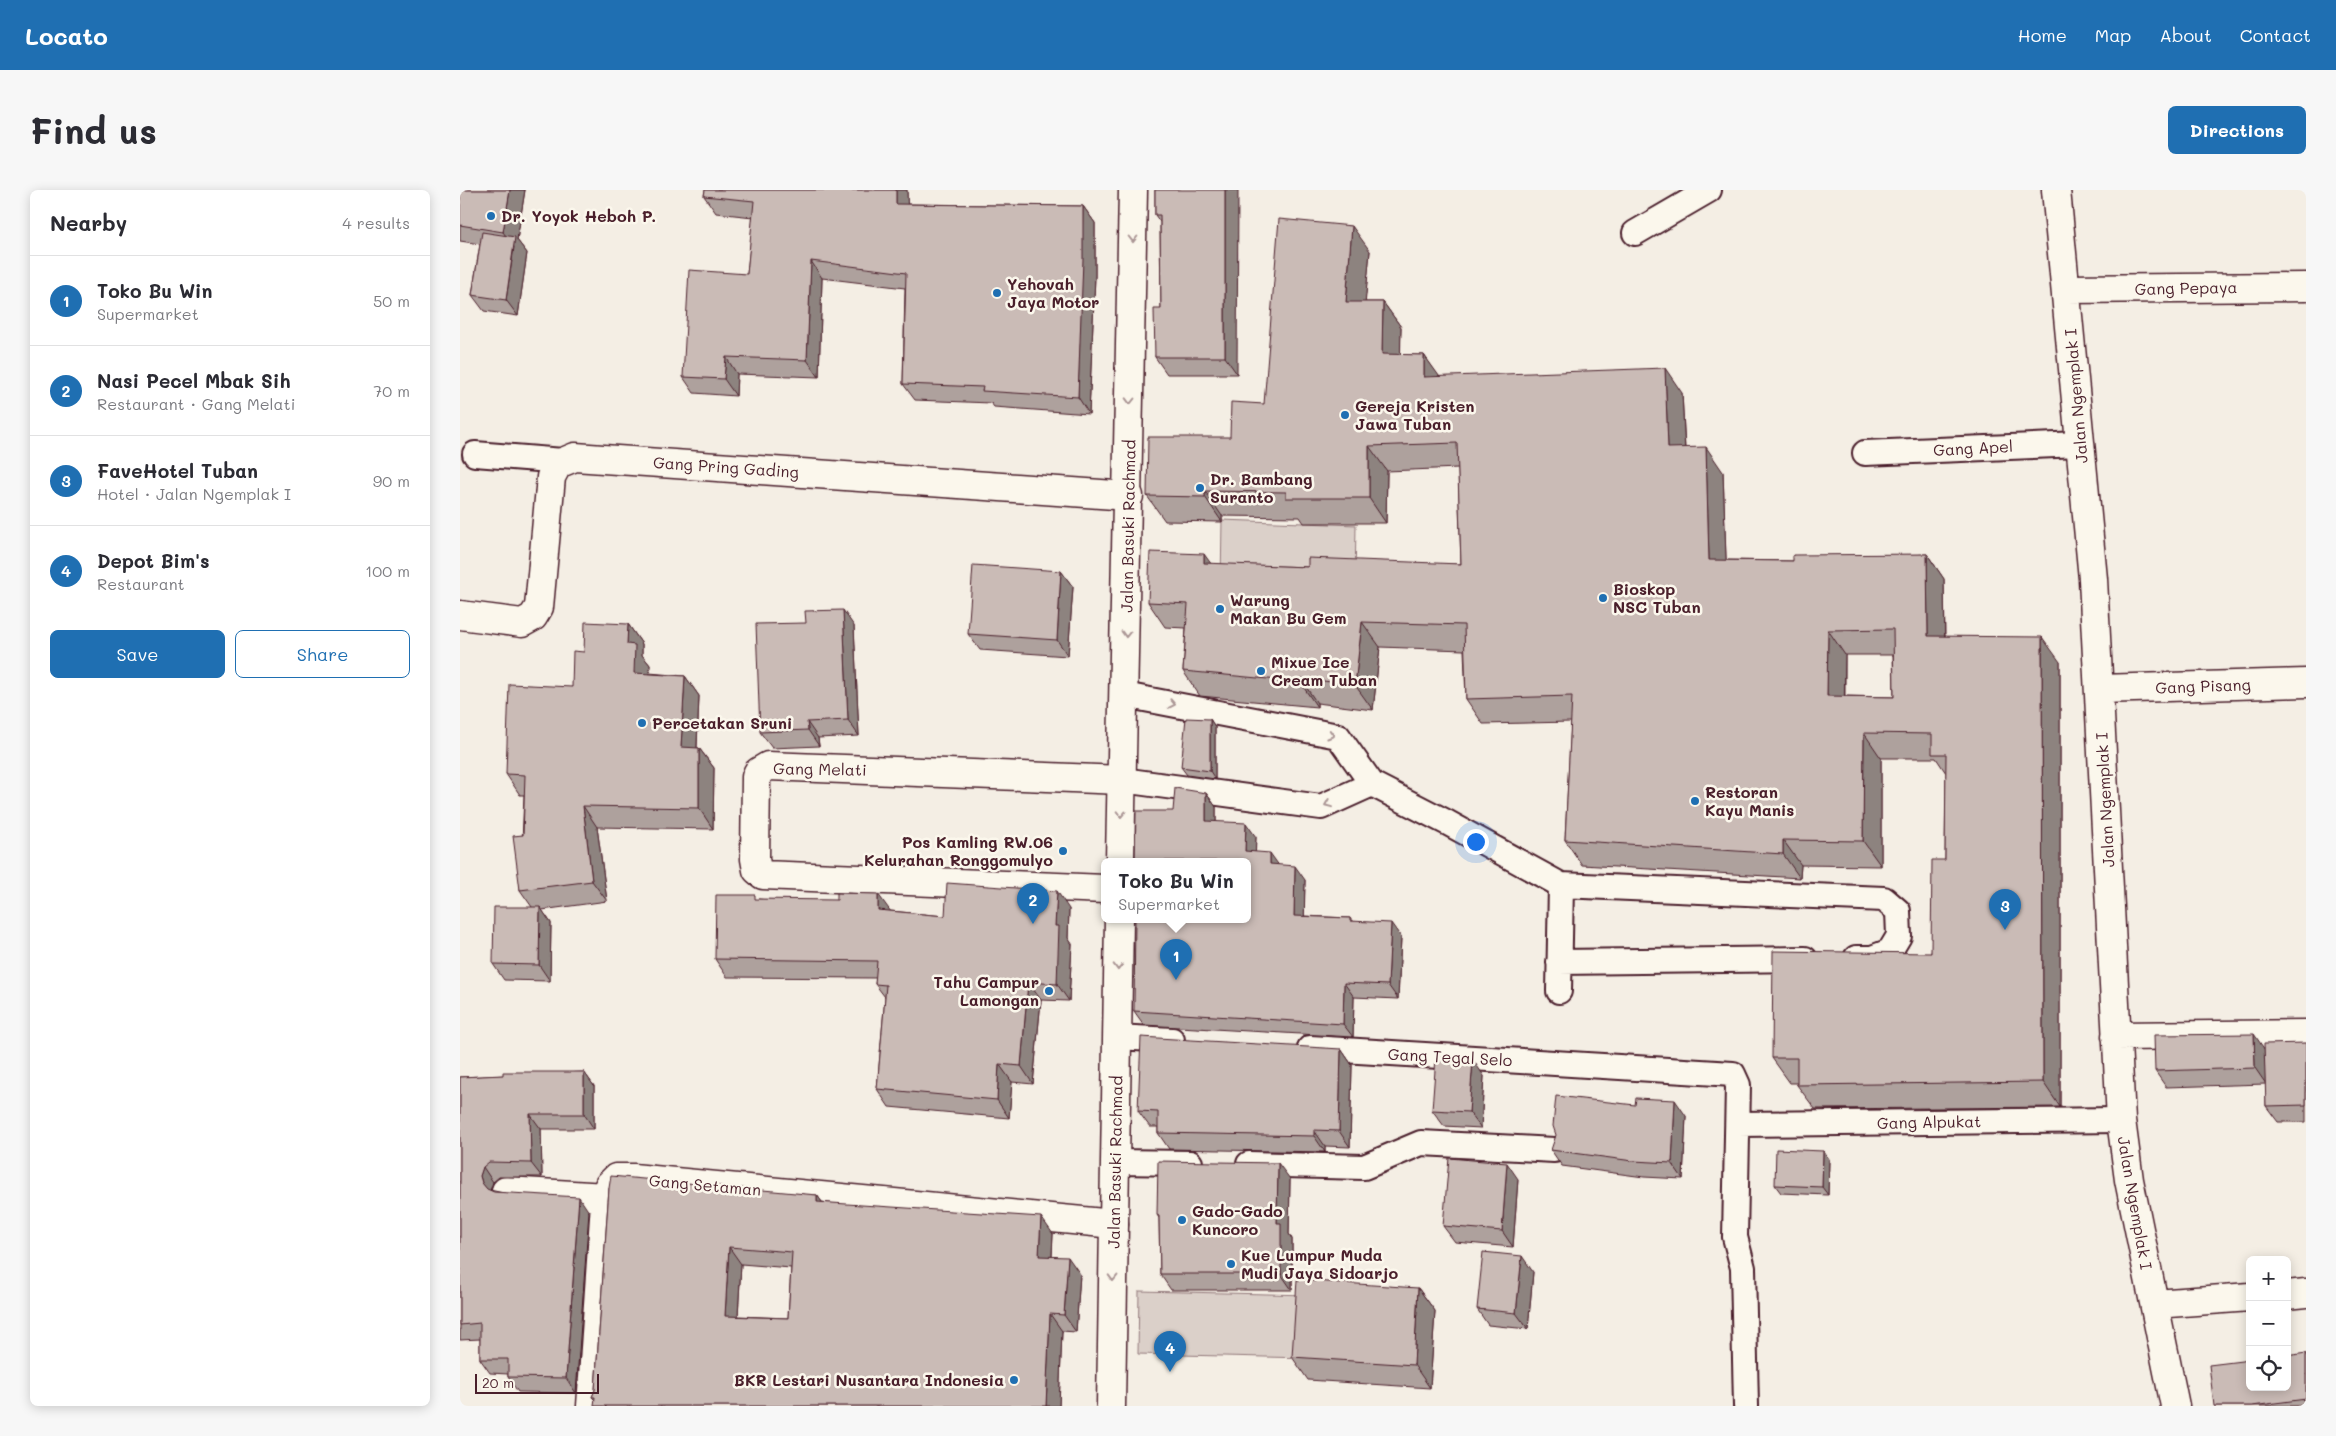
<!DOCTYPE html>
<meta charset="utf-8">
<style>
:root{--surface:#fff;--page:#f7f7f7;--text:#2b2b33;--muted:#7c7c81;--line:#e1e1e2;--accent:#1f6fb2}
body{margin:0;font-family:Mali,sans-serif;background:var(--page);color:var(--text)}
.controls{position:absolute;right:15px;bottom:15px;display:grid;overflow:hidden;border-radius:8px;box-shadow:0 2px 12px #0003}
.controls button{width:45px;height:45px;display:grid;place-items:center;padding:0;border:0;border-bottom:1px solid var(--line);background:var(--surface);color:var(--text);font:25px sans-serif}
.scale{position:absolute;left:15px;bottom:12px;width:124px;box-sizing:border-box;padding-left:5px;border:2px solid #4a1f2b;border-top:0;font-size:14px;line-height:18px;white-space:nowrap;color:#4a1f2b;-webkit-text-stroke:4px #fbf7ec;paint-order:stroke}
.you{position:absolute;left:1015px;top:651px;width:18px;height:18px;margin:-12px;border:4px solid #fff;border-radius:50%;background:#1a73e8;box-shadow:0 0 0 8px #1a73e833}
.badge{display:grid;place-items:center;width:32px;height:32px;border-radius:50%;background:var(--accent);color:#fff;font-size:16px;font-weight:700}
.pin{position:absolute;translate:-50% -41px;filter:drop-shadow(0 1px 2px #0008)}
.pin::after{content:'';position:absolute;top:26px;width:18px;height:15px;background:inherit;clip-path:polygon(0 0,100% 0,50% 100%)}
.popup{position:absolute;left:641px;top:668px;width:150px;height:65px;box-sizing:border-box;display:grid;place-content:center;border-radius:8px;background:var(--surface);filter:drop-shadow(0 1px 4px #0005);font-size:16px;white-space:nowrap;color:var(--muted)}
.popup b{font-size:19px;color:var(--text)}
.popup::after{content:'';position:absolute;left:50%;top:100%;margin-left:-10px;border:10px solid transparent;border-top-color:var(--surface)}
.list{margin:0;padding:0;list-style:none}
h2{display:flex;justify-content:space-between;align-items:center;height:65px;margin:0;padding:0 20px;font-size:21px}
h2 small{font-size:16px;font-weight:400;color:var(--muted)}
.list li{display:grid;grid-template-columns:32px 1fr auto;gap:15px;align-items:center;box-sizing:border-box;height:90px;padding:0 20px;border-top:1px solid var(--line)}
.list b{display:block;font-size:19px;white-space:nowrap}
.list p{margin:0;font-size:16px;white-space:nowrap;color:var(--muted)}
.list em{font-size:16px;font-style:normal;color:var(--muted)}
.actions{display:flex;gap:10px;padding:15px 20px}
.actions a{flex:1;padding:11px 0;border:1px solid var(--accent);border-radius:8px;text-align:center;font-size:18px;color:var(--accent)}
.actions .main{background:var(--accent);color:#fff}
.icon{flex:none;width:28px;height:28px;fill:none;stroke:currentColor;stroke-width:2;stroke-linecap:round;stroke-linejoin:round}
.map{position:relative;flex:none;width:1846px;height:1216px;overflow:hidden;border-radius:8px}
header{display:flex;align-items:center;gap:30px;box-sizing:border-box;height:70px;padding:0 25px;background:var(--accent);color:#fff}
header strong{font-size:24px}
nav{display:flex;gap:28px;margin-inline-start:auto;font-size:18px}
.intro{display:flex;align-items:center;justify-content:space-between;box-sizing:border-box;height:120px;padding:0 30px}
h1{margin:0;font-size:35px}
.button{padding:12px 22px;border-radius:8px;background:var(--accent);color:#fff;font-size:18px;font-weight:700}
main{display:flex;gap:30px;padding:0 30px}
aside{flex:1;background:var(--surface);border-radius:8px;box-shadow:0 2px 12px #0003}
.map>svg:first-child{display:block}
</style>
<header>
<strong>Locato</strong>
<nav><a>Home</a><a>Map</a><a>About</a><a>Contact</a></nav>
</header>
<div class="intro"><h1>Find us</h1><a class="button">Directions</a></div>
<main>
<aside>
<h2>Nearby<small>4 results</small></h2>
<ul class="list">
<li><span class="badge">1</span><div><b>Toko Bu Win</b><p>Supermarket</p></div><em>50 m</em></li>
<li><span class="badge">2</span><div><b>Nasi Pecel Mbak Sih</b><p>Restaurant · Gang Melati</p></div><em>70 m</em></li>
<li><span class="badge">3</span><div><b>FaveHotel Tuban</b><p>Hotel · Jalan Ngemplak I</p></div><em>90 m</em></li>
<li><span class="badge">4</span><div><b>Depot Bim's</b><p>Restaurant</p></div><em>100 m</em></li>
</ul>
<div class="actions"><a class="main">Save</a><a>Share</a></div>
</aside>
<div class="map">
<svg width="1846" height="1216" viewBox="0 0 1846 1216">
<rect width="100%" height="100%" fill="#f4eee4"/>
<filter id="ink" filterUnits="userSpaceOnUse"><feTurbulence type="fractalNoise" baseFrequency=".02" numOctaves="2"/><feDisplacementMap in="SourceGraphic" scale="10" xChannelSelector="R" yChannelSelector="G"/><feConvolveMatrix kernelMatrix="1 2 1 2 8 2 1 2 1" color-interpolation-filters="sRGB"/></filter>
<g filter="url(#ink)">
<path fill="#dbd0c9" stroke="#92787a" d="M762 330 896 335 895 393 761 394Z
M679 1101 849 1105 847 1168 678 1164Z"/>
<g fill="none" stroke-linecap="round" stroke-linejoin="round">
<g stroke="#4a1f2b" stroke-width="28">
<path id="lane" d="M1175 43 1249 0
M1405 263 1620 254
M15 264 103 271
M664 505 878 546 912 594 988 633 1101 695 1424 709 1438 721 1439 746 1430 761 1412 768H1396
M662 590 861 617 912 594
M1099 772 1345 769
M1099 801 1101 695
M656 847 712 850
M850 858 1273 884 1278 895 1275 1047 1283 1078 1286 1216
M1278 934 1661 930
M655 972 730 973
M789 974 904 977 961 953 1094 960"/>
</g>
<g stroke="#4a1f2b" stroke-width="31">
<path id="street" d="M1596 0 1633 389 1661 930 1669 990 1715 1216
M1606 99 1846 97
M0 425 62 433 73 427 79 417 91 287 98 274 115 267 669 306
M1640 499 1846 493
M645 699 303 685 297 680 295 669 296 587 298 582 308 576 662 590
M1656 846 1846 844
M46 1001 146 1007
M1827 1105 1846 1103
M1695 1114 1790 1107
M131 1216 145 1013 149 995 156 988H173L654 1034"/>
</g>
<g stroke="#4a1f2b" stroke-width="31">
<path id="secondary" d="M660 671 673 0
M651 1216 659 729"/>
</g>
<use href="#lane" stroke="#fbf7ec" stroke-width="24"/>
<use href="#street" stroke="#fbf7ec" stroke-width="28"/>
<use href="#secondary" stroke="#fbf7ec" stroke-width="28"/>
</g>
<path fill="#aea19d" stroke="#4a1f2b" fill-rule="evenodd" d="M0 0H65L57 50 67 63 58 126 24 121 12 105 20 54 0 51Z
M245 0H447V14L623 16 635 33V86L629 224 534 217 531 213 455 210 443 194 445 98 362 88 359 187 277 184 276 206 234 203 223 187 287 84 293 27 256 23 244 6Z
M695 0 777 184H707L695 167 701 119 700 32 695 25Z
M910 61 905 112H923L941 137 940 165H964L979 187 1222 203 1225 258 1263 282 1266 370 1333 371 1467 364 1484 389 1485 446 1600 472V917L1355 919 1337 895V893H1330L1312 868 1471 763 1485 670 1486 583 1476 568H1421V676L1341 675 1340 688 1122 675 1105 650 1111 532 1023 534 1006 509 1004 460 920 457 913 520 857 513V517L740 506 723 481 726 438 705 437 688 412 751 374 848 377 1001 374 998 278 927 281 926 333H844L840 327 762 326V332L705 331 687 306 770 247 804 214ZM1385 465H1433L1434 507 1385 506Z
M601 381 613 397 608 466 520 460 508 444Z
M168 434 182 454V465L190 475 189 483 225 486 239 506 237 558H239L254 578 253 639 137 637 147 711 82 720 91 733 90 791 44 790 33 774 72 717 60 700 64 605H60L46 584 112 497 124 462Z
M394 436 399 546 358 548 359 556 312 558 300 542Z
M750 529 755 537V589L727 585 721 577Z
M746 603 756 617V632L796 647 795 662 845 690 844 726 890 728 892 731 941 747 938 809 894 807 893 847 684 835 674 821 713 621Z
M298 709 485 726 609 719 608 748 612 754 609 811 581 810 573 894 552 892 549 928 429 917 417 899 425 807 415 794 416 788 267 787 255 769Z
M1846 853V932H1818L1806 916V894L1706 897 1695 881 1805 860Z
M881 859 892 875 890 957 865 956V962L709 959 698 943V937H690L678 921Z
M124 882 134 896V939H81L82 987H39L33 992 30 1000 129 1022 116 1203 58 1202 48 1187V1184L30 1183 20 1169V1149L0 1150V887Z
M1024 886 1021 938 984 936 972 920Z
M1226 926 1223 989 1184 987 1102 976 1091 960Z
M1363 961 1369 969 1368 1005 1321 1003 1315 995Z
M830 989 829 1044 832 1049V1100H711L700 1084 699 1028 697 1025Z
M1058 989 1053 1057 995 1052 983 1036Z
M149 998 357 1005 362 1012 593 1044 592 1067 620 1084 616 1142 602 1141 599 1216H134L135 1210 132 1207 135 1200ZM281 1074 331 1078 328 1128 278 1126Z
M1073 1082 1068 1139 1028 1135 1017 1119Z
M958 1098 975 1121 970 1198 848 1190 832 1167Z
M1846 1163V1216H1754Z"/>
<path fill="#8d837f" stroke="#4a1f2b" d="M50 0H65L57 50 67 63 58 126 46 110 54 57 43 42Z
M436 0H447L448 31 436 14Z
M765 0H778L777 184 765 167Z
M623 16 635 33V86L629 224 618 207Z
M892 36 910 61 903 137 886 112Z
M351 71 362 88 359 187 347 170Z
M923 112 941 137 940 189 922 164Z
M964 165 982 190 964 187Z
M266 167 277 184 276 206 264 189Z
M1205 178 1222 203 1226 283 1208 258Z
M909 256 927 281 926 333 909 308Z
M1246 257 1263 282 1267 395 1249 370Z
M745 301 762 326V332L745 307Z
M744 364 762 389 744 373Z
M1467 364 1484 389 1485 471 1468 446Z
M601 381 613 397 608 466 597 450Z
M383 420 394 436 399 546 388 530Z
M902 432 920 457 913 520 895 495Z
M168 434 182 454V465L190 475 189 503 174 483 167 454Z
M1368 440 1385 465 1384 531 1367 506Z
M1582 447 1600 472V917L1583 892Z
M225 486 239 506 236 578 221 557Z
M840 488 857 513V517L840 492Z
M750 529 755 537V589L750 581Z
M347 532 358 548 359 556 348 540Z
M1404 543 1421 568V676L1403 651Z
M239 558 254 578 253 639 239 618Z
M746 603 756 617V645L746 631Z
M123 616 137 637 147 711 132 691Z
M786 633 796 647 795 675 785 661Z
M1323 650 1341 675 1340 688 1323 664Z
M810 663 820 677 810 674Z
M835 676 845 690 844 740 834 726Z
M597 701 609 719 608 748 612 754 609 811 597 794 595 736Z
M418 704 431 722 418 720Z
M80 717 91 733 90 791 79 775Z
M931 733 941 747 938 809 928 795Z
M568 792 581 810 573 894 561 876Z
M884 793 894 807 893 847 883 834Z
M1794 844 1805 860 1806 894 1795 878Z
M881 859 892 875 890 957 879 941Z
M1013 870 1024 886 1021 938 1009 922Z
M539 874 552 892 549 928 537 910Z
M124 882 134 896V939L124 924Z
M1215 910 1226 926 1223 989 1212 973Z
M70 924 81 939 82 987 71 973Z
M854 940 865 956V962L854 946Z
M1363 961 1369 969 1368 1005 1362 997Z
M818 973 830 989 829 1044 832 1049V1100L821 1084 817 1033Z
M1047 973 1058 989 1053 1057 1042 1041Z
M23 977 33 992 30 1001 32 1008 22 993 20 986Z
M357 1005 369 1022 357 1012Z
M119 1007 129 1022 116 1203 106 1188Z
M581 1027 593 1044 591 1083 579 1066Z
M269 1057 281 1074 277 1143 265 1126Z
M1062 1066 1073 1082 1068 1139 1056 1123Z
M608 1067 620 1084 616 1142 604 1125Z
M958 1098 975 1121 970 1198 954 1175Z
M590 1124 602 1141 599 1216H586Z"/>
<path fill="#cabbb6" stroke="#4a1f2b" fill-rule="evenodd" d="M0 0H50L43 42 0 35Z
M245 0H436V14L623 16V69L618 207 522 201 523 197 443 194 446 83 351 71 347 170 266 167 264 189 223 187 229 80 287 84 294 11 244 6Z
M695 0H765V167H695L694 119H701L700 25H695Z
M819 29 892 36 886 112H923L922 164 964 165V187L1205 178 1208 258 1246 257 1249 370 1333 371V365L1467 364 1468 446 1582 447 1583 892 1337 895V868H1312L1313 761 1471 763 1472 670H1485L1486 564H1472V544L1404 543 1403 651 1323 650V664L1105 650 1112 506 1006 509 1004 435 902 432 895 495 840 488V492L723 481 728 414 688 412 690 362 744 364V373L848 377V368L1001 374 997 253 909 256V308H826V302L745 301V307L687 306 688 247H770L771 212 804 214ZM1433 439 1434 507 1367 506 1368 440Z
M22 42 55 47 46 110 12 105Z
M513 375 601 381 597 450 508 444Z
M383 420 388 530 347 532 348 540 300 542 296 434 346 433 345 421Z
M125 432 168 434 167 454 175 455 174 483 225 486 221 557 239 558V618L123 616 132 691 60 700 53 646 63 645 65 585 46 584 49 494 112 497 113 461 124 462Z
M726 528 750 529V581L721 577Z
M715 598 746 603V631L786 633 785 661 810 663V674L835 676 834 726 890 728V731L931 733 928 795 884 793 883 834 674 821 675 729H787V671H675L676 621H713Z
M487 693 597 701 595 736H599L597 794 568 792 561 876 539 874 537 910 417 899 426 795 415 794 417 771 255 769 256 705H295V709L377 710V703L418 704V720L485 726Z
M34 717H80L79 775 33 774Z
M1794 844 1795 878 1695 881 1694 845Z
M681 847 881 859 879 941 854 940V946L698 943V922L678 921Z
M1846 853V915L1806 916 1804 854Z
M976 867 1013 870 1009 922 972 920Z
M43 882H124V924H70L71 973 29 972 23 977 20 986 22 993 27 999 34 1002 119 1007 106 1188 48 1187V1169H20V1133L0 1135V887L43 885Z
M1096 906 1175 915 1176 908 1215 910 1212 973 1173 971 1091 960 1096 945 1093 936Z
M1316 959 1363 961 1362 997 1315 995Z
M989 968 1047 973 1042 1041 983 1036Z
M698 971 818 973 817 1033H821V1084H700L699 1026 697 1025Z
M151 986 357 1005V1012L581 1027 579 1066 608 1067 604 1125 590 1124 586 1216H134L135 1207H132L135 1200 149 998ZM269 1057 332 1062 328 1128 265 1126Z
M1023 1062 1062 1066 1056 1123 1017 1119Z
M837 1090 958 1098 954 1175 832 1167Z
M1846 1163V1209L1792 1216H1754L1749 1175 1790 1170V1197H1827V1166Z"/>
<defs><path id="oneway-chevron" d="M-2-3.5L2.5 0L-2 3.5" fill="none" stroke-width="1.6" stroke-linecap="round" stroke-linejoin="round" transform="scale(1.25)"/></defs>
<g stroke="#ab9695">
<use href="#oneway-chevron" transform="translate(673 49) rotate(90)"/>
<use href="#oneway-chevron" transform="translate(670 211) rotate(91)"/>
<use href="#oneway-chevron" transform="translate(666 444) rotate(91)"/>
<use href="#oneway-chevron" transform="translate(712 514) rotate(11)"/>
<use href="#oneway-chevron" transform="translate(871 545) rotate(16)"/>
<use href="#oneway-chevron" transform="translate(868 614) rotate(158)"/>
<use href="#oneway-chevron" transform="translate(661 624) rotate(91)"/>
<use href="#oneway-chevron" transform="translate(658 777) rotate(91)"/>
<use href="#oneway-chevron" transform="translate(653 1088) rotate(91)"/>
</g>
</g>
<g fill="#1f6fb2" stroke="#fbf7ec" stroke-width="2">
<circle cx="31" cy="26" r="5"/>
<circle cx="537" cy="103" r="5"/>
<circle cx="885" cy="225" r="5"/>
<circle cx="740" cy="298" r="5"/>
<circle cx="1143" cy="408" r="5"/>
<circle cx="760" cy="419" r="5"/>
<circle cx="801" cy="481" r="5"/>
<circle cx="182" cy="533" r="5"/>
<circle cx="1235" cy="611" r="5"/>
<circle cx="603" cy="661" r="5"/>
<circle cx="589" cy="801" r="5"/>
<circle cx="722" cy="1030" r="5"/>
<circle cx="771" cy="1074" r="5"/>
<circle cx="554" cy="1190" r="5"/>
</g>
<g text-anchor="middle" stroke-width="5" stroke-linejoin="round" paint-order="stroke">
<g font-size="16" font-weight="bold" fill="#4a1f2b" stroke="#fbf7ec" text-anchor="start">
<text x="41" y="32">Dr. Yoyok Heboh P.</text>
<text x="547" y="100">Yehovah<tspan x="547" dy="18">Jaya Motor</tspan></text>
<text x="895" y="222">Gereja Kristen<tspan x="895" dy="18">Jawa Tuban</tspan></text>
<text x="750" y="295">Dr. Bambang<tspan x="750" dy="18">Suranto</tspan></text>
<text x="1153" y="405">Bioskop<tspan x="1153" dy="18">NSC Tuban</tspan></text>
<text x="770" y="416">Warung<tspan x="770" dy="18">Makan Bu Gem</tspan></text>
<text x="811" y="478">Mixue Ice<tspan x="811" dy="18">Cream Tuban</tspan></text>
<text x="192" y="539">Percetakan Sruni</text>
<text x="1245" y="608">Restoran<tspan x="1245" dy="18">Kayu Manis</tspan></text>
<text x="593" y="658" text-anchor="end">Pos Kamling RW.06<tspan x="593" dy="18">Kelurahan Ronggomulyo</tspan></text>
<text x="579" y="798" text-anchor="end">Tahu Campur<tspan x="579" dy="18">Lamongan</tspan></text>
<text x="732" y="1027">Gado-Gado<tspan x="732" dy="18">Kuncoro</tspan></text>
<text x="781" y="1071">Kue Lumpur Muda<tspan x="781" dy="18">Mudi Jaya Sidoarjo</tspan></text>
<text x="544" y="1196" text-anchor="end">BKR Lestari Nusantara Indonesia</text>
</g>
<g font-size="16" fill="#4a1f2b" stroke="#fbf7ec">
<text transform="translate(1726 98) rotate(-1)" y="6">Gang Pepaya</text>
<text transform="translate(1616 206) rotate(-95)" y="6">Jalan Ngemplak I</text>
<text transform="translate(1513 258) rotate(-3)" y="6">Gang Apel</text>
<text transform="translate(266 277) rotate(4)" y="6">Gang Pring Gading</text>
<text transform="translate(668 336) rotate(-89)" y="6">Jalan Basuki Rachmad</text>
<text transform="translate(1743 496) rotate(-2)" y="6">Gang Pisang</text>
<text transform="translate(360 579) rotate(1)" y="6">Gang Melati</text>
<text transform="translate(1645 610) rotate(-93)" y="6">Jalan Ngemplak I</text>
<text transform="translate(990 867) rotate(3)" y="6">Gang Tegal Selo</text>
<text transform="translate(1469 932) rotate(-1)" y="6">Gang Alpukat</text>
<text transform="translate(655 972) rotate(-89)" y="6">Jalan Basuki Rachmad</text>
<text transform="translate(245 995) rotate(5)" y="6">Gang Setaman</text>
<text transform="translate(1675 1013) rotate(80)" y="6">Jalan Ngemplak I</text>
</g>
</g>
</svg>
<div class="controls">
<button>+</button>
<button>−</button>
<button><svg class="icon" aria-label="locate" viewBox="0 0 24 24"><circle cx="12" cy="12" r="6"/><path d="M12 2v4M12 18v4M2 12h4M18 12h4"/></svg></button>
</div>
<div class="scale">20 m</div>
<div class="you"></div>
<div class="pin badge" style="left:716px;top:790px">1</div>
<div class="popup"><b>Toko Bu Win</b>Supermarket</div>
<div class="pin badge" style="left:573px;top:734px">2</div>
<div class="pin badge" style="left:1545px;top:740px">3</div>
<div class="pin badge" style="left:710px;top:1182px">4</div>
</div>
</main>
